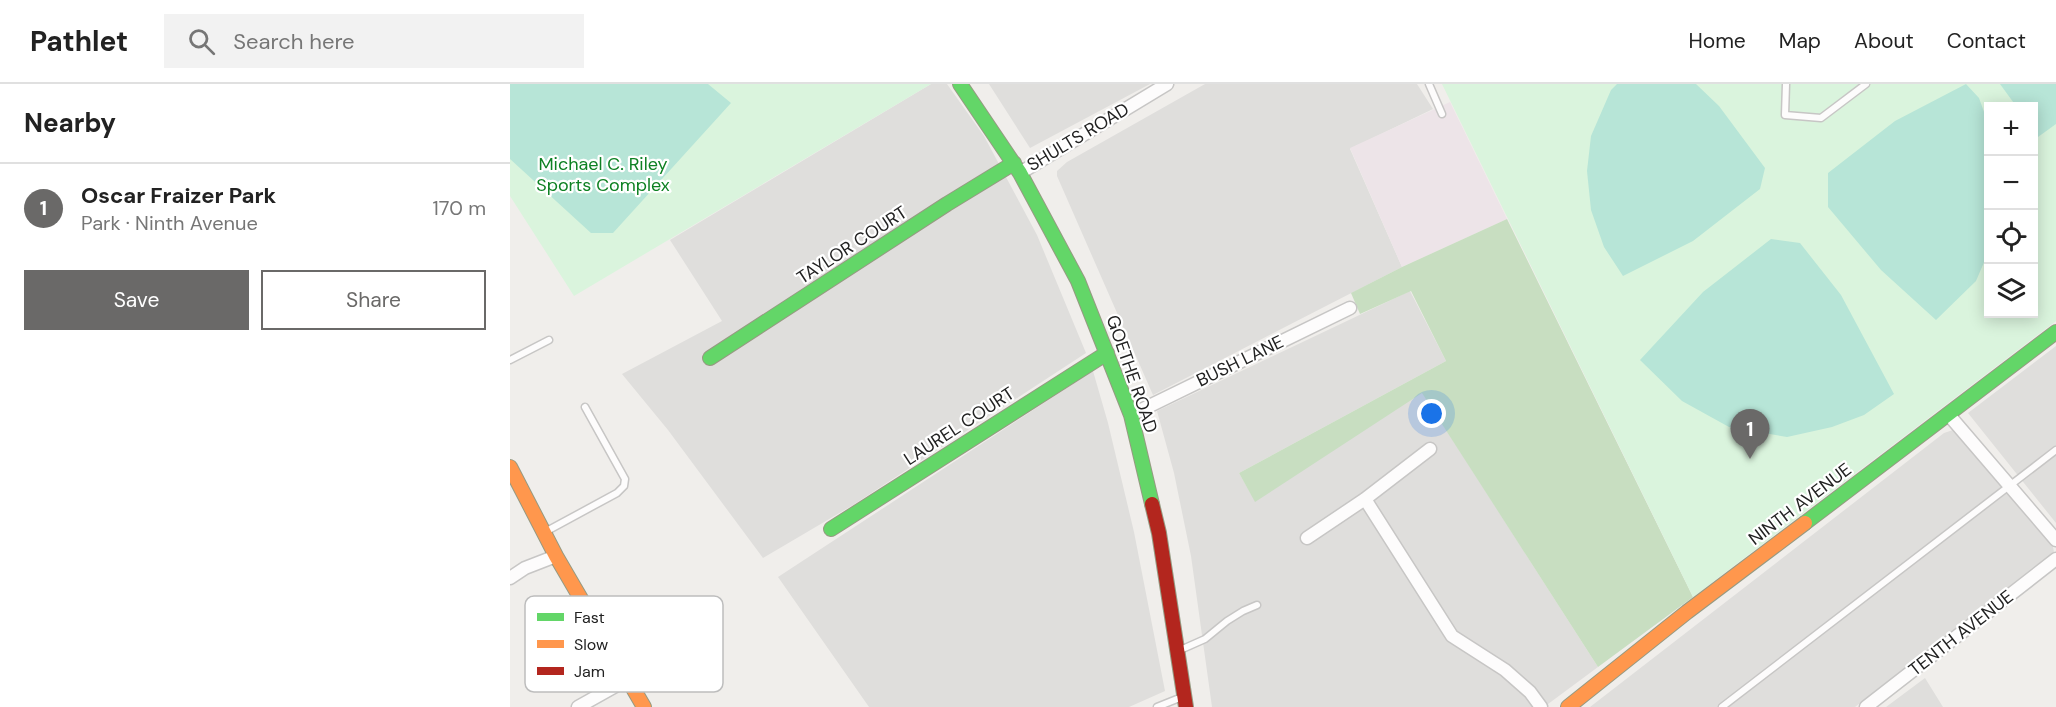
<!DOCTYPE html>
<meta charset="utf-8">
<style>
:root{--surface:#fff;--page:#f2f2f2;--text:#222;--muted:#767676;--line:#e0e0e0;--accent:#6a6968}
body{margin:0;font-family:"DM Sans",sans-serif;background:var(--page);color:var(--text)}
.controls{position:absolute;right:18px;top:18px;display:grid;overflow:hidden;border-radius:0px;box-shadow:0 3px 15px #0003}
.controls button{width:54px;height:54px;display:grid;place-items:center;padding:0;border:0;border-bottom:2px solid var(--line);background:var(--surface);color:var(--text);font:30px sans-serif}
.you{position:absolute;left:922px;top:330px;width:21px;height:21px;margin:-15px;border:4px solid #fff;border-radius:50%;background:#1a73e8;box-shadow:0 0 0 9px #1a73e833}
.badge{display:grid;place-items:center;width:39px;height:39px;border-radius:50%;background:var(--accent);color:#fff;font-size:20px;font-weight:700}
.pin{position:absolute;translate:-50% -50px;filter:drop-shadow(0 2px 3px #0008)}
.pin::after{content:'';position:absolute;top:32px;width:21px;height:18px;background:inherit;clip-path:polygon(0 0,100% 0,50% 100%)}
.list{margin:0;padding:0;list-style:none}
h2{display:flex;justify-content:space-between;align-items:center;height:78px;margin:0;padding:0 24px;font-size:26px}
h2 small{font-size:20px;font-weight:400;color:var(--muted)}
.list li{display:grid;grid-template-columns:39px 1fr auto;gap:18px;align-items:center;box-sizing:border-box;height:90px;padding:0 24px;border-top:2px solid var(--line)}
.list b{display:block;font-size:22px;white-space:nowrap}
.list p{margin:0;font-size:20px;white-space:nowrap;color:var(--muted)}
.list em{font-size:20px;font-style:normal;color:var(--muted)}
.actions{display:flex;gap:12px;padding:18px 24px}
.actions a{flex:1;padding:14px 0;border:2px solid var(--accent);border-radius:0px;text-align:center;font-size:21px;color:var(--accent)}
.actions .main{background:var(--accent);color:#fff}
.icon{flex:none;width:33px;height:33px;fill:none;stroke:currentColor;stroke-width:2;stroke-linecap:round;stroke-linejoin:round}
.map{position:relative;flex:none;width:1546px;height:623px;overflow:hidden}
header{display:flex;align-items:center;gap:36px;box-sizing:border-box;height:84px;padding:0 30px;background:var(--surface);border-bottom:2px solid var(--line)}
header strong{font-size:28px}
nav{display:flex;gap:33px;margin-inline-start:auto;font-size:21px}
.search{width:420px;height:54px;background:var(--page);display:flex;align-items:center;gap:15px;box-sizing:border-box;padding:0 21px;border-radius:0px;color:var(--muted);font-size:22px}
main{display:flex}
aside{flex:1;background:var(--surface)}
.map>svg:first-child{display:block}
</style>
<header>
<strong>Pathlet</strong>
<div class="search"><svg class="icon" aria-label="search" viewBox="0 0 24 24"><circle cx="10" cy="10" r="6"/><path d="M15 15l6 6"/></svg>Search here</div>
<nav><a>Home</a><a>Map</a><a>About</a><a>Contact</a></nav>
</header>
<main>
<aside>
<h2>Nearby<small></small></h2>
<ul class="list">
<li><span class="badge">1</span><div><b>Oscar Fraizer Park</b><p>Park · Ninth Avenue</p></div><em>170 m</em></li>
</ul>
<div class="actions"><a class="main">Save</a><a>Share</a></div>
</aside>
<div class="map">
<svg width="1546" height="623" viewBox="0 0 1546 623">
<rect width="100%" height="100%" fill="#f0eeeb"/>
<path fill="#dfdedc" d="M421 0H437L474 52 527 151 576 269 343 421 253 474 158 346 112 290 212 237 160 156Z
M479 0H640L520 64Z
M695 0H907L923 25 840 65 892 183 643 311 547 92V87L557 78Z
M900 207 936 277 729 389 745 417 912 308 1088 583 1034 623H702L681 472 664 389 647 327Z
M1546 262V439L1458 329Z
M583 287 598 339 624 448 655 607 619 623H359L268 493Z
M1443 346 1452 353 1543 463 1544 468 1541 474 1345 623H1080L1434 349Z
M1415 594 1433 623H1376Z"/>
<path fill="#ede4e8" d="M940 18 997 135 892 183 840 64Z"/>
<path fill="#c8dec1" d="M997 135 1183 513 1088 583 912 309 745 418 729 389 936 277 901 207 850 230 841 209 892 183Z"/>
<path fill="#daf4dd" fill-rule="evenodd" d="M0 0H421L64 212 0 112Z
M932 0H1546V237L1183 513ZM1478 22H1524V230H1478Z"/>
<path fill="#b7e5d7" d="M0 0H198L221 19 103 149H81L0 75Z
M1107 0H1186L1209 22 1255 84 1250 105 1183 157 1113 192 1094 163 1081 126 1077 87 1081 52 1101 6Z
M1456 0 1469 14 1478 39V169L1466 197 1426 236 1371 186 1318 123V89L1385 37Z
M1490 0H1546V40L1528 53 1524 47V22H1506Z
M1261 155 1290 159 1331 211 1384 310 1354 331 1322 343 1277 353 1219 343 1172 317 1130 276 1193 208Z"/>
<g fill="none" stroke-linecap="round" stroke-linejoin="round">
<g stroke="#c7c6c5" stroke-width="9">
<path id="lane" d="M919 0 932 30
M1276 0 1275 31 1311 34 1356 0
M0 276 39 256
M35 448 107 409 114 402 115 395 75 323
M668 567 695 555 717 537 733 527 747 521
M647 623 672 613
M1212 623 1546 366"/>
</g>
<g stroke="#c7c6c5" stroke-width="15">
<path id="street" d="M510 89 657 0
M1438 330 1546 456
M621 331 840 224
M855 415 942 552 995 586 1020 608 1031 623
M797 454 855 415 920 365
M0 494 15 484 46 472
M68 623 118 595
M1356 623 1546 475"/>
</g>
<g stroke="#969a82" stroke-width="16">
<path id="fast" d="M450 0 510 89 568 197 621 331 642 420
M200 274 437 120 504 79
M1295 439 1546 248
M321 445 597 269"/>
</g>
<g stroke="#969a82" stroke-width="16">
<path id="slow" d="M0 383 46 472 134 623
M1058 623 1177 528 1295 439"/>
</g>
<g stroke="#969a82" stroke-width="16">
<path id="jam" d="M642 420 649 449 676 623"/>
</g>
<use href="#lane" stroke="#fdfcfc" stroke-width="6"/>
<use href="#street" stroke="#fdfcfc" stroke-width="12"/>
<use href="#fast" stroke="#63d668" stroke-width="14"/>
<use href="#slow" stroke="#ff974d" stroke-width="14"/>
<use href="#jam" stroke="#b3261e" stroke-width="14"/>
</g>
<g text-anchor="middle" stroke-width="4.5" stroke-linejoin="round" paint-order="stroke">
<g font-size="18" fill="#222" stroke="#fff">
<text transform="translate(568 53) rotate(-31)" y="6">SHULTS ROAD</text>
<text transform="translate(342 161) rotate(-33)" y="6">TAYLOR COURT</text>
<text transform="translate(730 277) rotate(-26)" y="6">BUSH LANE</text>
<text transform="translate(622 290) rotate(71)" y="6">GOETHE ROAD</text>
<text transform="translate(449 342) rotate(-33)" y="6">LAUREL COURT</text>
<text transform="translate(1290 420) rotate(-37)" y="6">NINTH AVENUE</text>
<text transform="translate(1451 549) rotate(-38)" y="6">TENTH AVENUE</text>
</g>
<g font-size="18" fill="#0e8123" stroke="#fff">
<text x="93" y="86">Michael C. Riley<tspan x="93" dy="21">Sports Complex</tspan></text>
</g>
</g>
<rect x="15" y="512" width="198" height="96" rx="9" fill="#fff" stroke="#bdbdbd" stroke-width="1.5"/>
<rect x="27" y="529" width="27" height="8" fill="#63d668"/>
<rect x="27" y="556" width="27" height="8" fill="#ff974d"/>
<rect x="27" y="583" width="27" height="8" fill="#b3261e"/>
<g font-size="16" fill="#222">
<text x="64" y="539">Fast</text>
<text x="64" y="566">Slow</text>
<text x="64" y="593">Jam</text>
</g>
</svg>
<div class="controls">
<button>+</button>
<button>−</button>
<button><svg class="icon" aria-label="locate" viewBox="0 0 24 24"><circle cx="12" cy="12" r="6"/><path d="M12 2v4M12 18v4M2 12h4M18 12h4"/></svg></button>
<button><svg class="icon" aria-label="layers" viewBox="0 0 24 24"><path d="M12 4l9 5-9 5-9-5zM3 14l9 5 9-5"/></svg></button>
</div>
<div class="you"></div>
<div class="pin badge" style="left:1240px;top:375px">1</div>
</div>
</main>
